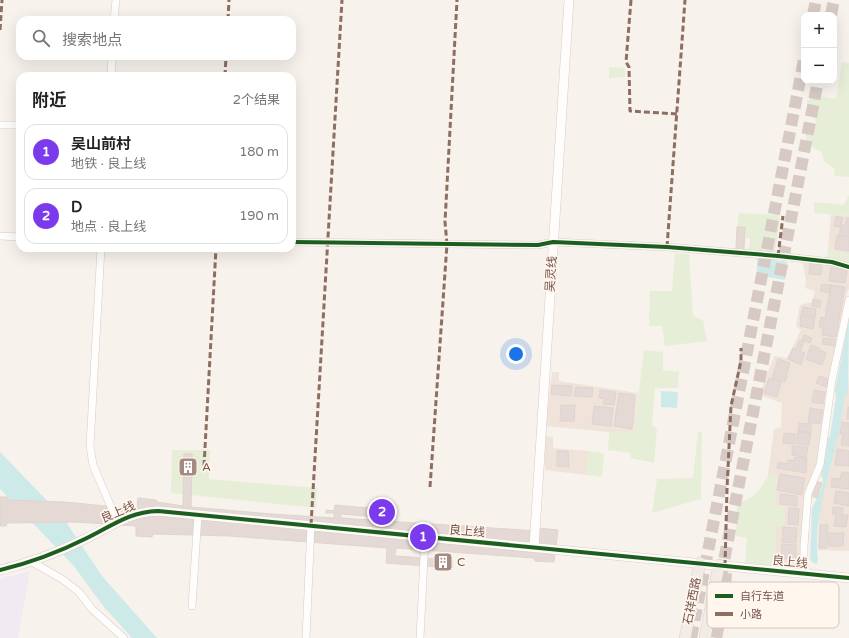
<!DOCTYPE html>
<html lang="zh">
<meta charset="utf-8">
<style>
:root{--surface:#fff;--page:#f6f6f6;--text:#222;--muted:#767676;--line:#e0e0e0;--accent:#7c3aed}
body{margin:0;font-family:"Varela Round","Noto Sans SC",sans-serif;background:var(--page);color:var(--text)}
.controls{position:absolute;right:12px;top:12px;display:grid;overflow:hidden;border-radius:8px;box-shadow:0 4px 16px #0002}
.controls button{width:36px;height:36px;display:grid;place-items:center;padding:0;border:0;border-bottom:1px solid var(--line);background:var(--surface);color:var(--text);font:20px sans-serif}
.you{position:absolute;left:516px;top:354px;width:14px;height:14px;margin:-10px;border:3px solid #fff;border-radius:50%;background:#1a73e8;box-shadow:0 0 0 6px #1a73e833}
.badge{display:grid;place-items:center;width:26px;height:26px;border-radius:50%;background:var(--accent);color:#fff;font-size:13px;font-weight:700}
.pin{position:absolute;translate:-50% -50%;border:2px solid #fff;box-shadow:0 1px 4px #0006}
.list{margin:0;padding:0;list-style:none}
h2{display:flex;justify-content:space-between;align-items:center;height:52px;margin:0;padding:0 16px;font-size:17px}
h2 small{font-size:13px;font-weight:400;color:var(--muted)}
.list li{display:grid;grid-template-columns:26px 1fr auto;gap:12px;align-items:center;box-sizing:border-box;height:56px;margin:0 8px 8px;padding:0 8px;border:1px solid var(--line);border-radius:12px}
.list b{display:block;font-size:15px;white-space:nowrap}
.list p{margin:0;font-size:13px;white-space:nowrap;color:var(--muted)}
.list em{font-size:13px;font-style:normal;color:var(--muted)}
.icon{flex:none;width:22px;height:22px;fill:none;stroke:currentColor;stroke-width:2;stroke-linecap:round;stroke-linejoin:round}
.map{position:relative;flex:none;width:849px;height:638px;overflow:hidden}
.search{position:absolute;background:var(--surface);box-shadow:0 4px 16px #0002;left:16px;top:16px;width:280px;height:44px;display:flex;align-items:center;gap:10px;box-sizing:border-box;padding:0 14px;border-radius:12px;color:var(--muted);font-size:15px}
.panel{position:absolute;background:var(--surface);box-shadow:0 4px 16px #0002;left:16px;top:72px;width:280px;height:180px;border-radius:12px}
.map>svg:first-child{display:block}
</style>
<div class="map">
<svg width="849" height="638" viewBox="0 0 849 638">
<rect width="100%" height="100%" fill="#f7f2ec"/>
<path fill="#f0e3da" d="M831 215 849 216V254L828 250Z
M803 263 831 265 849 271V289L847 292 834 359 819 460 801 548V569L775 566 776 527 785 507 775 506 777 475H768L774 429 781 428 782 403 759 395 774 356 787 358 801 330 796 326 800 305 812 302 815 291 805 288 806 281Z
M552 372H559V381L638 393 634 432H609L546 426Z
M849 375V551L818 550 819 520 821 502 838 435 845 395 848 393Z
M545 436 553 437V448L588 451 587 475 545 470Z"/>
<path fill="#f2eaf3" d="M30 571 18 638H0V579Z"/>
<path fill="#e7eed7" d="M842 62 849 63V177L835 176 834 168 825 162 821 152 807 144 805 131 816 125 815 111 807 109V101L818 96 836 99Z
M609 67 625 68V77L609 78Z
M849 195V216L814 213V202L844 205Z
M739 213 778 215 780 219 775 252 749 250 750 239 745 238V228L737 227Z
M828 250 849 254V263L827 258Z
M675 253 689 254 693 316 703 320 707 341 665 346 662 326H649L650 291H672Z
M644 350 663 352V370L679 372 678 388H655L652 425 657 429 654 463 631 458 630 453 608 450 609 432 634 431Z
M698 432H702L701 499 652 513 657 479 693 478Z
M172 450H210L209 479 317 488 316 508 171 493Z
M588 451 604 453 602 477 587 475Z
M768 475H777L775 506 786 507 784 525 776 527 775 566 745 563 747 538 736 536 737 504C755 497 759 493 768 475Z"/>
<path fill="#ceeae8" d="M757 258 787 262 785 280 757 275Z
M849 319 848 394 845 395C843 409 841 423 838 437 829 477 813 519 818 560L817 564 813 563 810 559 812 508 821 490 823 479 821 475 828 438 830 436 836 397 835 390Z
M661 391 678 392 677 408 661 407Z
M0 452 62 516 102 576 157 638H132L104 607 73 565 0 489Z"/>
<path fill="#e4d9d4" stroke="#e0d4ce" d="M836 216 843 218 840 227 834 226Z
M847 218H849V237L839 235 841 225H845Z
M737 227H745L744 250 736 249Z
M837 235 849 237V251L835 249Z
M810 263 822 264 821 275 809 274Z
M831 267 847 271 845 283 829 281Z
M822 284 831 285 829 293 820 291Z
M831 285 845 287 836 337 822 335 823 327H819L821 317 825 318Z
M813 299 821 301 820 308 812 306Z
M803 307 816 309 815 317 801 315Z
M801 315 815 317 813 329 800 326Z
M804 335 812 338 810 343 802 340Z
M823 338 835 339V346L822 344Z
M800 340 804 342 800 351 805 353 801 365 788 359 793 348 796 349Z
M811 345 819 348V350L826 353 822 365 806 359Z
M778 359 790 363 785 382 772 378Z
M819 376 829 379 826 387 816 383Z
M769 378 781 382 777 397 764 393Z
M552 385 572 386 571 396 551 394Z
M576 387 593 388 592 397 574 396Z
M600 390 616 392 614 405 603 404 605 399 599 398Z
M814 390 825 392 823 404 812 402Z
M619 393 635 395 632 429 614 426Z
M561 405H575L574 421H560Z
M594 406 613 408 611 426 592 424Z
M848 407H849V419H847Z
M810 408 823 410 820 424 808 422Z
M842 422 849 423V446L841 445 843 434H840Z
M799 423 811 424V433L798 431Z
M798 431 811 433 809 445 797 444Z
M784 433 796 434 795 444 783 443Z
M792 446 808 447 806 457 792 455Z
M837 449 849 451V466L835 465Z
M557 451H568L569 467 557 466Z
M184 454H192L191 507 272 514 334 518V513H326V510L334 511 335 505 391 510 390 518 341 514V518L538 531V528L558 530 554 562 535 561 534 558 396 548 395 556 452 560V568L386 563 387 548 229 536 153 534 152 537 136 536V526L109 524 74 522 7 523 6 526H0V497H8V500L64 502 137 509 138 498 156 500 157 502 183 506Z
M184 454H192V478H184Z
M795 457 807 458 806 473 777 468 778 462 787 464 788 460 794 461Z
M842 472 849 473V489L831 487 832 478 840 479Z
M780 474 805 478 802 495 777 490Z
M816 481 822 483 817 498 811 496Z
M836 491 849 493V506L834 503Z
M780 494 797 496V506L780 504Z
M833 507 843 508 842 515H848L846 527 834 526 836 515 832 514Z
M372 508 391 510 390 518 372 516Z
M789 508 799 509 798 525 788 524Z
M820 525H828L827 548H819Z
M783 527 797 528 796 543 782 542Z
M829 533H844L843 546H829Z
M782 544 796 545V559L781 558Z
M434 559 452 560V568L433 566Z"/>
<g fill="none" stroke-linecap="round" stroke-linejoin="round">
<path stroke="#d7cac4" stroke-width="12" stroke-dasharray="12 6" stroke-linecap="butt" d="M813 15 816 0
M831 15 834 0
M721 576 818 81
M691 638 804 60
M716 638 725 595 726 568"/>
<g stroke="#d6cdc8" stroke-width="8">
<path id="minor" d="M114 20 116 0
M111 76 112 56
M0 125H20
M0 236 20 237
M292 242 538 245 553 242 667 247 778 256 832 262 849 267
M101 248 90 446 93 465 117 521
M32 562 62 579 79 592 92 609 124 638
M806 574 804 557V546L808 494 820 465 832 380 849 300
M192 606 198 515
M306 638 311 525
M420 638 425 537"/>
</g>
<g stroke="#d6cdc8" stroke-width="10">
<path id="tertiary" d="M534 547 569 0
M0 570C30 563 59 552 87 538 112 526 128 512 158 511L849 578"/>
</g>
<g stroke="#d8ceca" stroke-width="12">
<path id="primary" d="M685 638 700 563
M705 638 719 565"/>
</g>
<use href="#minor" stroke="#fefdfc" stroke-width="7"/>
<use href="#tertiary" stroke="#fefdfc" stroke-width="9"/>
<use href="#primary" stroke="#f3ece6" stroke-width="11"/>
<path stroke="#8d6e63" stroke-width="3" stroke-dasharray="6 3" stroke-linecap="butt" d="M631 0 626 62 629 67 630 111 677 114
M228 20 229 0
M0 30 2 0
M225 76 226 56
M667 247 685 0
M778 256 783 216
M204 466 216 248
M430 487 447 244 445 222 457 0
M311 525 342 0
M725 566 727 489 731 406 741 361V348"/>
<g stroke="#fff6ee" stroke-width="6">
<path id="cycleway" d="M292 242 538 245 553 242 667 247 778 256 832 262 849 267
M0 570C30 563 59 552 87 538 112 526 128 512 158 511L849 578"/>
</g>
<use href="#cycleway" stroke="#1b5e20" stroke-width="4"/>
</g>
<defs>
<g id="building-square" transform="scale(1)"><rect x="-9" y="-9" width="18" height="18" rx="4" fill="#a38b84" stroke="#fff6ee"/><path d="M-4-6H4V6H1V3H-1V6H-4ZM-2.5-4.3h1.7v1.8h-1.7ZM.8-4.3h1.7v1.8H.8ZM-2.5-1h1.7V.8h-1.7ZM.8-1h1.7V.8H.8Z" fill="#fff"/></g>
</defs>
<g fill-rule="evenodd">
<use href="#building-square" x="188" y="467"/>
<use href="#building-square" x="443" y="562"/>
</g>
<g text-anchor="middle" stroke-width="3.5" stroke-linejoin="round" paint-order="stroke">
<g font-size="12" fill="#76544c" stroke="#fff6ee">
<text transform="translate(551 274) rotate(-86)" y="4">吴灵线</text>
<text transform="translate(118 512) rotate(-23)" y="4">良上线</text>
<text transform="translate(467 531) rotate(5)" y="4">良上线</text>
<text transform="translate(790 562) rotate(6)" y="4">良上线</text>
<text transform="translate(692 601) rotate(-79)" y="4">石祥西路</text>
</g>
<g font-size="12" fill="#76544c" stroke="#fff6ee" text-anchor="start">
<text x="202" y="471">A</text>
<text x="457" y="566">C</text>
</g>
</g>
<rect x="707" y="582" width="132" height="46" rx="6" fill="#fff6ee" stroke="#d6c5bd" stroke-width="1"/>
<rect x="715" y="594" width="18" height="4" fill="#1b5e20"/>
<rect x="715" y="612" width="18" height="4" fill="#8d6e63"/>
<g font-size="11" fill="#76544c">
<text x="740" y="600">自行车道</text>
<text x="740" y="618">小路</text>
</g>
</svg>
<div class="controls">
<button>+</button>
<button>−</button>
</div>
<div class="you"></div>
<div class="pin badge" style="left:423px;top:537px">1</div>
<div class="pin badge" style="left:382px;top:512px">2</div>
<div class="search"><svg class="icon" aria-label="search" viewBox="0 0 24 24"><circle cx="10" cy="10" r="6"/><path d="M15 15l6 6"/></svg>搜索地点</div>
<section class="panel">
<h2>附近<small>2个结果</small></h2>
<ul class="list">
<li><span class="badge">1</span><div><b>吴山前村</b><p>地铁 · 良上线</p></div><em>180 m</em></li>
<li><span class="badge">2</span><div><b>D</b><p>地点 · 良上线</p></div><em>190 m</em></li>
</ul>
</section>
</div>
